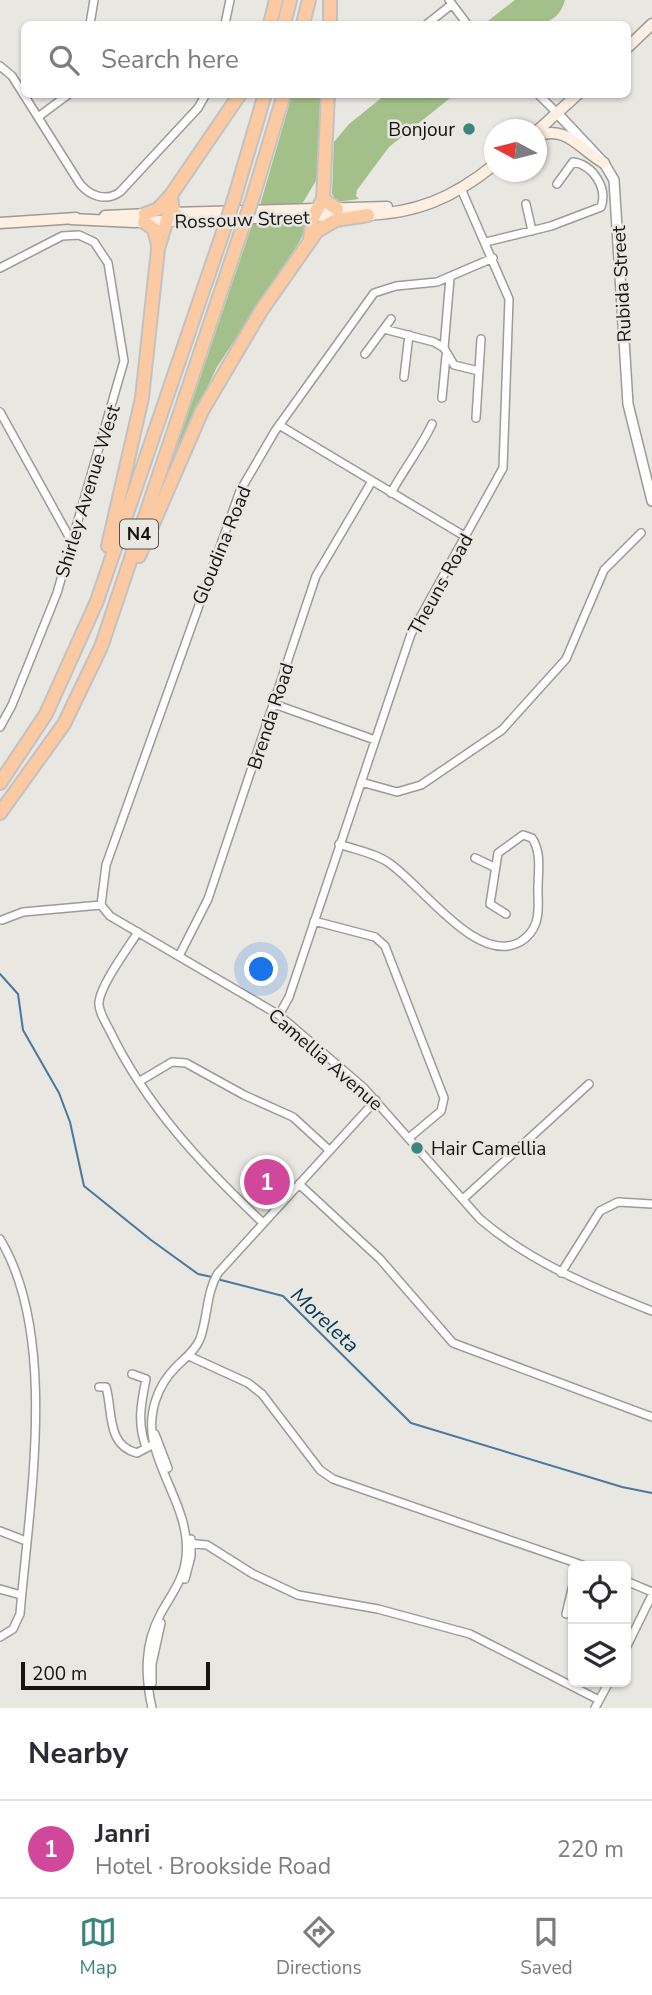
<!DOCTYPE html>
<meta charset="utf-8">
<style>
:root{--surface:#fff;--page:#f7f7f7;--text:#2b2b33;--muted:#7c7c81;--line:#e1e1e2;--accent:#3d847e}
body{margin:0;font-family:"Nunito Sans",sans-serif;background:var(--page);color:var(--text)}
.controls{position:absolute;right:21px;bottom:21px;display:grid;overflow:hidden;border-radius:10px;box-shadow:0 2px 5px #0004}
.controls button{width:63px;height:63px;display:grid;place-items:center;padding:0;border:0;border-bottom:2px solid var(--line);background:var(--surface);color:var(--text);font:35px sans-serif}
.compass{position:absolute;left:484px;top:119px;width:63px;height:63px;border-radius:50%;background:var(--surface);box-shadow:0 2px 5px #0004;rotate:277deg}
.scale{position:absolute;left:21px;bottom:18px;width:189px;box-sizing:border-box;padding-left:7px;border:4px solid #151413;border-top:0;font-size:19px;line-height:24px;white-space:nowrap;color:#151413;-webkit-text-stroke:5px #e8e7e2;paint-order:stroke}
.you{position:absolute;left:262px;top:970px;width:24px;height:24px;margin:-18px;border:5px solid #fff;border-radius:50%;background:#1a73e8;box-shadow:0 0 0 10px #1a73e833}
.badge{display:grid;place-items:center;width:46px;height:46px;border-radius:50%;background:var(--accent);color:#fff;font-size:23px;font-weight:700}
.pin{position:absolute;translate:-50% -50%;border:4px solid #fff;box-shadow:0 2px 7px #0006}
.list{margin:0;padding:0;list-style:none}
h2{display:flex;justify-content:space-between;align-items:center;height:91px;margin:0;padding:0 28px;font-size:30px}
h2 small{font-size:23px;font-weight:400;color:var(--muted)}
.list li{display:grid;grid-template-columns:46px 1fr auto;gap:21px;align-items:center;box-sizing:border-box;height:98px;padding:0 28px;border-top:2px solid var(--line)}
.list b{display:block;font-size:26px;white-space:nowrap}
.list p{margin:0;font-size:23px;white-space:nowrap;color:var(--muted)}
.list em{font-size:23px;font-style:normal;color:var(--muted)}
.icon{flex:none;width:38px;height:38px;fill:none;stroke:currentColor;stroke-width:2;stroke-linecap:round;stroke-linejoin:round}
.map{position:relative;flex:none;width:652px;height:1708px;overflow:hidden}
.search{position:absolute;background:var(--surface);box-shadow:0 2px 5px #0004;left:21px;right:21px;top:21px;height:77px;display:flex;align-items:center;gap:18px;box-sizing:border-box;padding:0 24px;border-radius:10px;color:var(--muted);font-size:26px}
.sheet{height:189px;background:var(--surface)}
nav{display:flex;justify-content:space-around;align-items:center;box-sizing:border-box;height:98px;border-top:2px solid var(--line);background:var(--surface);font-size:19px;color:var(--muted)}
nav a{display:grid;justify-items:center;gap:4px}
nav .on{color:var(--accent)}
.map>svg:first-child{display:block}
</style>
<div class="map">
<svg width="652" height="1708" viewBox="0 0 652 1708">
<rect width="100%" height="100%" fill="#e8e7e2"/>
<path fill="#a4c08a" d="M515 0H565C556 35 514 25 484 24Z
M292 95H325L320 174 302 204 260 205Z
M385 95H454L389 147 357 190 356 196 359 199 337 202 332 194 334 142 349 124Z
M307 220 305 231 298 244 217 367 173 458 253 222Z"/>
<g fill="none" stroke-linecap="round" stroke-linejoin="round">
<path stroke="#4a779b" stroke-width="2" d="M0 974 18 994 23 1030 59 1093 70 1122 84 1186 151 1240 198 1274 212 1277
M217 1279 283 1296 411 1423 622 1487 652 1493"/>
<g stroke="#9d9b98" stroke-width="10">
<path id="minor" d="M449 0 467 24
M90 24 94 0
M225 24 230 0
M427 24 451 5
M0 66 12 76 80 184C90 196 106 202 120 192L198 108 206 94
M538 94 558 114
M38 117 69 94
M526 204 532 231
M486 242 551 226 601 207C608 188 593 165 573 162L557 184
M0 268 62 236 79 235 94 242 108 263 124 361 57 593 12 705 0 727
M384 329 434 342 444 348 454 365 479 371
M444 348 450 278
M365 354 391 319
M404 377 409 335
M442 398 446 356
M0 412 72 542
M476 418 481 339
M279 425 466 537
M391 493C403 471 423 444 432 424
M274 704 375 740
M361 782 397 792 421 785 502 730 566 659 604 570 641 533
M339 844C356 850 375 853 389 863 421 884 477 966 520 942 538 931 539 915 538 895 537 877 543 854 532 838L523 835 498 853 490 904 506 914
M475 858 494 867
M101 905 106 865 240 491 275 431 374 293 396 286 437 282 493 258
M101 905 110 916 279 1015 364 1088 480 1219C530 1262 591 1287 652 1311
M2 920 23 912 101 905
M314 921 375 937 385 946 444 1098 441 1111 410 1137
M138 932C128 948 101 984 99 1002 98 1011 106 1023 110 1031 146 1106 203 1166 262 1222
M179 956 208 899 316 576 372 481
M279 1015 289 997 411 634 503 468 509 299 462 191
M140 1081 172 1062 186 1063 244 1095 293 1117 329 1150
M299 1184 380 1259 453 1343 652 1417
M463 1199 589 1084
M0 1239C59 1337 29 1504 20 1614L13 1629 0 1637
M561 1273 600 1211 618 1202 652 1204
M189 1356 248 1383 262 1394 320 1470 333 1479 585 1566
M132 1374 146 1379C141 1404 137 1423 146 1447
M99 1387H106C113 1411 106 1445 137 1453L154 1444
M155 1434 168 1468
M0 1531 26 1541
M187 1543 207 1545 253 1574 298 1595 378 1609 470 1634 599 1700
M185 1579 191 1556V1539
M626 1581 652 1592
M0 1589 21 1595
M566 1614 573 1585
M626 1648 652 1595
M152 1683V1664L161 1623
M152 1708C145 1676 144 1645 160 1615 170 1596 184 1580 186 1557 191 1516 161 1479 153 1440 148 1413 157 1386 176 1367 185 1358 195 1351 200 1339 208 1317 206 1293 218 1273L376 1100
M595 1708 609 1682"/>
</g>
<g stroke="#9d9b98" stroke-width="12">
<path id="tertiary" d="M558 114 604 163 614 180 628 404 652 501"/>
</g>
<g stroke="#9d9b98" stroke-width="13">
<path id="secondary" d="M628 47 652 24
M536 132 578 94
M536 136C567 124 580 150 604 163
M171 213 387 207
M361 215C416 214 453 198 494 165
M105 216 149 214
M71 219 134 222 343 215
M0 223 76 218"/>
</g>
<g stroke="#c2c2c2" stroke-width="16">
<path id="motorway" d="M330 0V24
M270 24 276 0
M284 24 290 0
M303 24 309 0
M235 196 265 94
M253 197 284 94
M323 199 337 209
M145 214 158 209 171 195
M184 220 173 213 171 195 240 94
M144 222 154 229 158 245
M310 238 313 217 323 199 328 94
M108 546 142 398 158 249 169 213
M139 556 202 411 261 311 317 231 336 220 368 215
M0 783 46 714 97 601 222 235
M0 813 64 724 101 647 240 235"/>
</g>
<use href="#minor" stroke="#fff" stroke-width="7"/>
<use href="#tertiary" stroke="#fff" stroke-width="9"/>
<use href="#secondary" stroke="#feefe3" stroke-width="10"/>
<use href="#motorway" stroke="#fbc9a2" stroke-width="12"/>
<g stroke="#c2c2c2" stroke-width="16" stroke-linecap="butt">
<path id="motorway-bridge" d="M222 235 235 196
M240 235 253 197"/>
</g>
<use href="#motorway-bridge" stroke="#fbc9a2" stroke-width="12"/>
</g>
<g fill="#3d847e" stroke="#e8e7e2" stroke-width="2.5">
<circle cx="469" cy="129" r="7"/>
<circle cx="417" cy="1148" r="7"/>
</g>
<g text-anchor="middle" stroke-width="5" stroke-linejoin="round" paint-order="stroke">
<rect fill="#e8e7e2" stroke="#545351" stroke-width="2" x="120" y="519.5" width="38" height="29" rx="5"/>
<g font-size="18" font-weight="bold" fill="#151413">
<text x="139" y="540">N4</text>
</g>
<g font-size="19" fill="#151413" stroke="#e8e7e2" text-anchor="end">
<text x="455" y="136">Bonjour</text>
<text x="431" y="1155" text-anchor="start">Hair Camellia</text>
</g>
<g font-size="19" fill="#151413" stroke="#e8e7e2">
<text transform="translate(242 219) rotate(-2)" y="7">Rossouw Street</text>
<text transform="translate(621 284) rotate(-93)" y="7">Rubida Street</text>
<text transform="translate(87 491) rotate(-73)" y="7">Shirley Avenue West</text>
<text transform="translate(221 545) rotate(-68)" y="7">Gloudina Road</text>
<text transform="translate(440 584) rotate(-61)" y="7">Theuns Road</text>
<text transform="translate(270 716) rotate(-72)" y="7">Brenda Road</text>
<text transform="translate(326 1059) rotate(41)" y="7">Camellia Avenue</text>
</g>
<g font-size="21" font-style="italic" fill="#003455" stroke="#e8e7e2">
<text transform="translate(325 1320) rotate(43)" y="7">Moreleta</text>
</g>
</g>
</svg>
<div class="controls">
<button><svg class="icon" aria-label="locate" viewBox="0 0 24 24"><circle cx="12" cy="12" r="6"/><path d="M12 2v4M12 18v4M2 12h4M18 12h4"/></svg></button>
<button><svg class="icon" aria-label="layers" viewBox="0 0 24 24"><path d="M12 4l9 5-9 5-9-5zM3 14l9 5 9-5"/></svg></button>
</div>
<svg class="compass" viewBox="-18 -18 36 36"><path d="M0-13l5 13h-10z" fill="#e53935"/><path d="M0 13l5-13h-10z" fill="#7c7c81"/></svg>
<div class="scale">200 m</div>
<div class="you"></div>
<div class="pin badge" style="left:267px;top:1182px;background:#d1479c">1</div>
<div class="search"><svg class="icon" aria-label="search" viewBox="0 0 24 24"><circle cx="10" cy="10" r="6"/><path d="M15 15l6 6"/></svg>Search here</div>
</div>
<section class="sheet">
<h2>Nearby<small></small></h2>
<ul class="list">
<li><span class="badge" style="background:#d1479c">1</span><div><b>Janri</b><p>Hotel · Brookside Road</p></div><em>220 m</em></li>
</ul>
</section>
<nav>
<a class="on"><svg class="icon" aria-label="map" viewBox="0 0 24 24"><path d="M3 6l6-2 6 2 6-2v14l-6 2-6-2-6 2zM9 4v14M15 6v14"/></svg>Map</a>
<a><svg class="icon" aria-label="directions" viewBox="0 0 24 24"><path d="M12 3l9 9-9 9-9-9zM9 14v-3h6M13 9l2 2-2 2"/></svg>Directions</a>
<a><svg class="icon" aria-label="saved" viewBox="0 0 24 24"><path d="M7 4h10v16l-5-4-5 4z"/></svg>Saved</a>
</nav>
